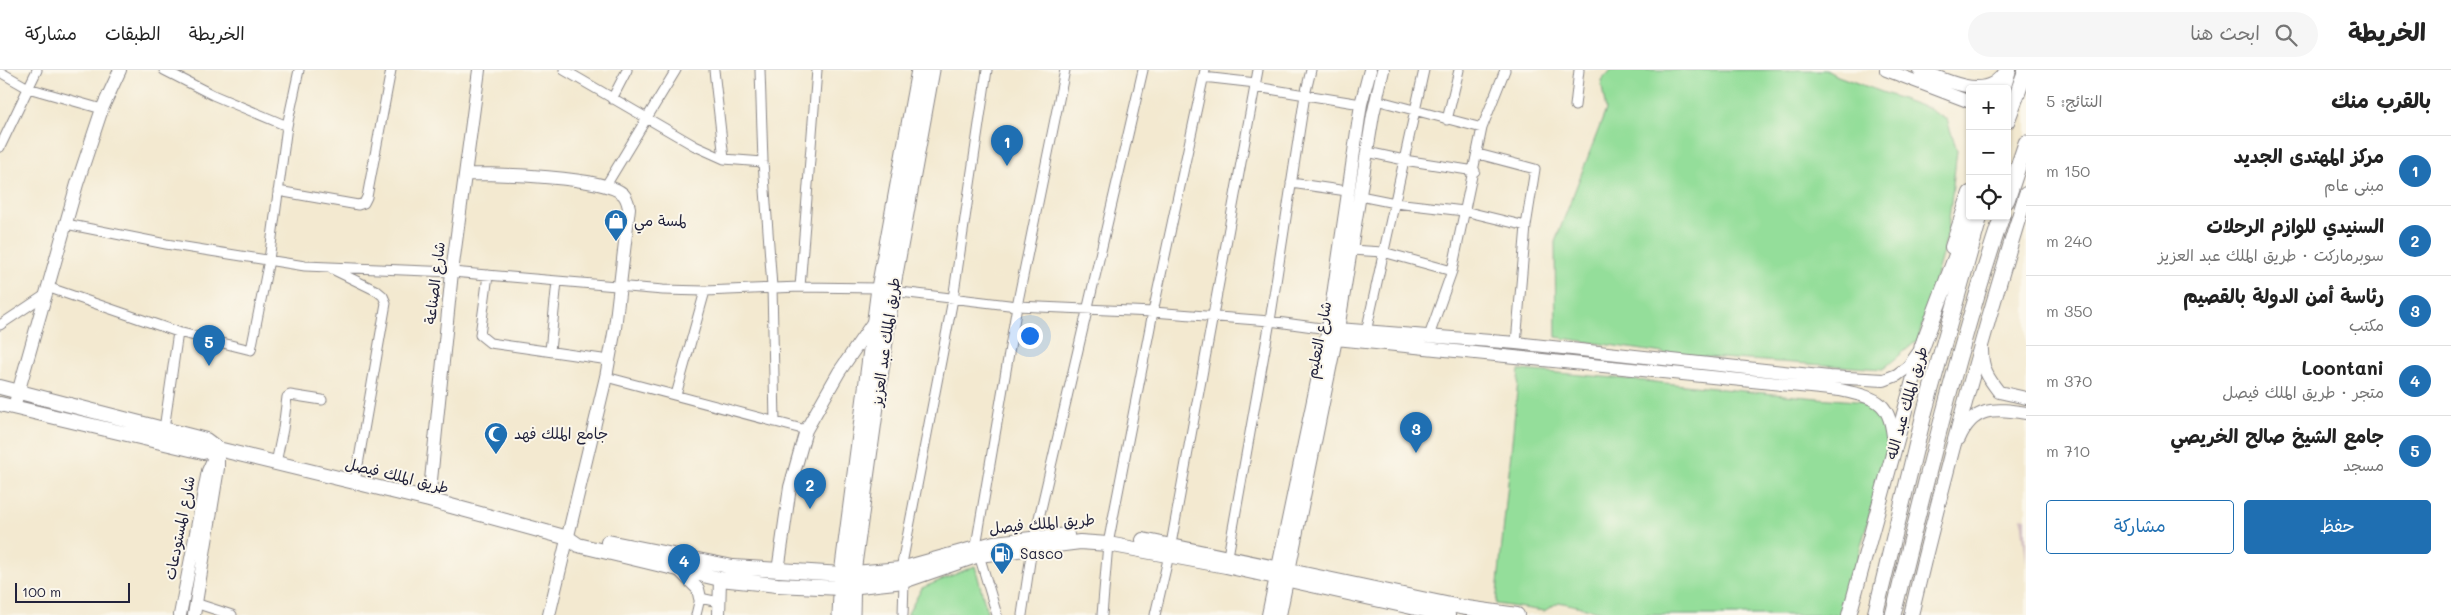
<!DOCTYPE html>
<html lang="ar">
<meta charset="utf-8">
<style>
:root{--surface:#fff;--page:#f6f6f6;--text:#222;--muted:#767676;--line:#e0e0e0;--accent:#1f6fb2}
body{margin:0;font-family:Mali,"Playpen Sans Arabic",sans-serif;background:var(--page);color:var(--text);direction:rtl}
.controls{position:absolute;right:15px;top:15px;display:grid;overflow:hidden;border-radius:5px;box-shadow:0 1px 4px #0004}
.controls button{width:45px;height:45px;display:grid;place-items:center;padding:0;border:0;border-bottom:1px solid var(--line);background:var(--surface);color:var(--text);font:25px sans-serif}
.scale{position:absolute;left:15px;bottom:12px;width:115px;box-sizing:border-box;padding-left:5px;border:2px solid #22223b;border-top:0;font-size:14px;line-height:18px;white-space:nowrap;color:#22223b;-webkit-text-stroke:4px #fbf7ec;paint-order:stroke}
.you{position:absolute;left:1029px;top:265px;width:18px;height:18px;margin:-12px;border:4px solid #fff;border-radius:50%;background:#1a73e8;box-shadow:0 0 0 8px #1a73e833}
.badge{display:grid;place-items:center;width:32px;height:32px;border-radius:50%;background:var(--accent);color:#fff;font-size:16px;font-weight:700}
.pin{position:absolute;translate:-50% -41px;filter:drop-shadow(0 1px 2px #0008)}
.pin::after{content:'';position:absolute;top:26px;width:18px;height:15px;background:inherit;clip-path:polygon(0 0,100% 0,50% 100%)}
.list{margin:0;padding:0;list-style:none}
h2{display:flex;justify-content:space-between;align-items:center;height:65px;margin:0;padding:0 20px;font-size:21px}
h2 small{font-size:16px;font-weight:400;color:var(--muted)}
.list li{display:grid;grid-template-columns:32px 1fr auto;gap:15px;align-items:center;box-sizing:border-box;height:70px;padding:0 20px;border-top:1px solid var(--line)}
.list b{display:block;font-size:19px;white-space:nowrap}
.list p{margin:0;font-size:16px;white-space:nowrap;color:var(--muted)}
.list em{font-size:16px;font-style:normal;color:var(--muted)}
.actions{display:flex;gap:10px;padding:15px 20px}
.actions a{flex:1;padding:11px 0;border:1px solid var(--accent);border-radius:5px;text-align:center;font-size:18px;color:var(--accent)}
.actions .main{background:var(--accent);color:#fff}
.icon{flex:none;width:28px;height:28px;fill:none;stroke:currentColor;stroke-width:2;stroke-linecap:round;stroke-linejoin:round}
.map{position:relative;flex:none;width:2026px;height:545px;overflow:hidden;direction:ltr}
header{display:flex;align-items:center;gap:30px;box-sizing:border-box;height:70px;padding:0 25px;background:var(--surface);border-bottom:1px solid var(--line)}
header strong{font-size:24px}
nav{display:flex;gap:28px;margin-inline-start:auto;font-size:18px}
.search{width:350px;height:45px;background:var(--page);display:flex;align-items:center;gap:12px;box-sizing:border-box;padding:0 18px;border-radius:28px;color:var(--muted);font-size:19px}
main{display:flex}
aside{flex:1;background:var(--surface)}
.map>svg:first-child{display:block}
</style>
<header>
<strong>الخريطة</strong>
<div class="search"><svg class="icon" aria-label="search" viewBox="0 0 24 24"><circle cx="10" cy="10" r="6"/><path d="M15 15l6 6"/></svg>ابحث هنا</div>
<nav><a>الخريطة</a><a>الطبقات</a><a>مشاركة</a></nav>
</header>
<main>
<aside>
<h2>بالقرب منك<small>النتائج: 5</small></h2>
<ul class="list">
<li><span class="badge">1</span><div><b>مركز المهتدى الجديد</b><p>مبنى عام</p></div><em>150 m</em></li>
<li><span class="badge">2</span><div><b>السنيدي للوازم الرحلات</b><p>سوبرماركت · طريق الملك عبد العزيز</p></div><em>240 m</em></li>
<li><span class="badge">3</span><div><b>رئاسة أمن الدولة بالقصيم</b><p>مكتب</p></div><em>350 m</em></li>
<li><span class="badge">4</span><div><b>Loontani</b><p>متجر · طريق الملك فيصل</p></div><em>370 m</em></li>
<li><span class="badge">5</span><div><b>جامع الشيخ صالح الخريصي</b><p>مسجد</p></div><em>710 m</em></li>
</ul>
<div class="actions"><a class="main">حفظ</a><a>مشاركة</a></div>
</aside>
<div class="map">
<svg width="2026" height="545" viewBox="0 0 2026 545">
<rect width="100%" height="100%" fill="#fbf7ec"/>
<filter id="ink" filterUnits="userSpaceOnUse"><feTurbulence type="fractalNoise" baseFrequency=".02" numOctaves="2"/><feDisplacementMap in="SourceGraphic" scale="10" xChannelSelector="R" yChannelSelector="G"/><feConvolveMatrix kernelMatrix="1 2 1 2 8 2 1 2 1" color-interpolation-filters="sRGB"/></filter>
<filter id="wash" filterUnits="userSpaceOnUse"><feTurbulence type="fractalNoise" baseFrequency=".0096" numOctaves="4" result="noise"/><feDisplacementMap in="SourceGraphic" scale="20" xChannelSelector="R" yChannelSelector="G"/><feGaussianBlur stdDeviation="1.12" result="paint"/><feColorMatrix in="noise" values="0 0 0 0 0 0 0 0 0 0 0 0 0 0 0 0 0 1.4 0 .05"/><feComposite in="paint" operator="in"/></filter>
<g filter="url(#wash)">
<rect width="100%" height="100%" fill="#f3e9d0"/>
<path fill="#d2bfc1" d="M2021 447 2026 448V493Z"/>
<path fill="#94de9a" stroke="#5b806a" d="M1611 0H1826L1835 5 1929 39 1947 50 1957 80 1947 167 1918 270 1883 299 1676 285 1556 267 1555 172 1606 40 1601 11Z
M1519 300C1636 308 1752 324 1869 332L1885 349 1889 374 1842 545H1616L1559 532 1544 541 1496 534Z
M975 496 988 545H907L922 518Z"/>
</g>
<g filter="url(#ink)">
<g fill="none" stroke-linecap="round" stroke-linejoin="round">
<g stroke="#8a8686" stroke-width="11">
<path id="street" d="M164 0 213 25 287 56
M564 0 695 76 724 89 763 92
M714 0 724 89
M760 0 763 92 772 217 775 352
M0 2 28 18 102 39
M1203 7 1256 13
M1256 17 1361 34
M612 29 627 0
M1376 30 1482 58
M1575 36 1579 0
M1447 50 1459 0
M0 77 37 0
M1367 82 1404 90 1475 101
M1478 84 1535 99 1526 156 1516 273
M1291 113 1347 121
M605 117 676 0
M278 121 358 135 364 133 367 127 391 0
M1360 126 1395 133 1464 141 1526 156
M66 154 166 174 305 196 452 202 663 220 705 221 800 217 879 218
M1351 180 1383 182 1452 201
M332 199 377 221 383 226 386 233 355 412
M488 205 480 265 490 273 609 290
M47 217 178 262 251 280 269 190 287 56 299 0
M800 217 817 0
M892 221 1017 236 1153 242 1270 251 1328 259
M0 255 45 225
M1366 262 1424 0
M1429 266 1452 201 1482 58 1505 0
M550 281 557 211
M606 307 806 360
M676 325 705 221
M164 359 178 262
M276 393 283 359 287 327 290 325 322 330
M976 476 1017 236 1065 0
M979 485 997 545
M1228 486 1270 251 1305 25 1311 0
M901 499 953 229 987 0
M195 533 232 545
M696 545 700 528 719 532
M903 545 904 511
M1022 545 1032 478 1143 0
M1102 545 1108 474 1153 242 1205 0
M1155 545 1169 485 1258 0"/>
</g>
<g stroke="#8a8686" stroke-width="14">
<path id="secondary" d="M1886 0 1970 32
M1919 0C1940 7 1972 25 1993 13 1998 10 2003 4 2008 0
M466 104C495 104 603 106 623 124 627 128 628 133 629 138L615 258 606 307 549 545
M1338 259 1516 273 1829 307 1884 310 1897 305 1908 297 1921 279
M1336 269 1840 320C1880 329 1890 331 1894 375
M1982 280C1982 299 1988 308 1999 322L2026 328
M14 337 77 114 102 39 120 0
M1959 369C1973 336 1995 338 2026 343
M429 430 452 202 479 0
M677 498 698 519 700 528
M778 501 790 417 806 360 839 302 874 251
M180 545 208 401 218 379
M194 545 218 398V384
M719 545 720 509
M1268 545 1328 259 1361 34 1370 0
M1280 545 1338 259 1373 45 1383 0"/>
</g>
<g stroke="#8a8686" stroke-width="16">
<path id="primary" d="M2003 19 2009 0
M1952 177 1970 123
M0 317 206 370 218 379
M0 334 203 382 218 379 429 430 568 468 578 475 720 509 777 515 841 518 904 511 979 485 1080 472 1108 474 1226 496 1448 545
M1143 470 1460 537 1517 545
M608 472 733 497 842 504 901 499 994 473 1067 465
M1849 545 1925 267
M1911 545C1944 403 1983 263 2026 124"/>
</g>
<g stroke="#8a8686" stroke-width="17">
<path id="highway" d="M2007 51 2026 0
M2007 130 2026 73
M1922 277 1967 157
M840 545 842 504 879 218 919 0
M852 545 853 502 892 221 932 0
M1875 545 1925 340 1980 146
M1893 545C1926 411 1958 277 2002 146"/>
</g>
<use href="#street" stroke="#fff" stroke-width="9"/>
<use href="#secondary" stroke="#fff" stroke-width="12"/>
<use href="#primary" stroke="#fff" stroke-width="14"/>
<use href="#highway" stroke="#fff" stroke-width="15"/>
</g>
</g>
<defs>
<g id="shop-pin" transform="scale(1.25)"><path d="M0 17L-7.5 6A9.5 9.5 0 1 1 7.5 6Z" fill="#1f6fb2" stroke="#fbf7ec"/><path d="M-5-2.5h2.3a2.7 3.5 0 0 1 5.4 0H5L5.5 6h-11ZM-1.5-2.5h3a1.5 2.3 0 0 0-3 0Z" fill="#fff"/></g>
<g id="mosque-pin" transform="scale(1.25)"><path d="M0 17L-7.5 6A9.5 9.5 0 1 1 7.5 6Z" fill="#1f6fb2" stroke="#fbf7ec"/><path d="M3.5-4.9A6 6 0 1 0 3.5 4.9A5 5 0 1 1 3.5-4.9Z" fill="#fff"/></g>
<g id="fuel-pin" transform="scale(1.25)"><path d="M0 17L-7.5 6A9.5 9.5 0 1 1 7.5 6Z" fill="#1f6fb2" stroke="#fbf7ec"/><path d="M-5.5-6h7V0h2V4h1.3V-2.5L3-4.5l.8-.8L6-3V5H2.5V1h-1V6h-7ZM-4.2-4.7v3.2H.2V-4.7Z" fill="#fff"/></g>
</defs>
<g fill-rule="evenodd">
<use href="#shop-pin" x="616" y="151"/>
<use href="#mosque-pin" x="496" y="364"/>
<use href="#fuel-pin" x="1002" y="484"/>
</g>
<g text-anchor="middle" stroke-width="4" stroke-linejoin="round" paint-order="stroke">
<g font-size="15" fill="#22223b" stroke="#fbf7ec" text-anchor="start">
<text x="634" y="156">لمسة مي</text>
<text x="514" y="369">جامع الملك فهد</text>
<text x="1020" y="489">Sasco</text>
</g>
<g font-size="15" fill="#22223b" stroke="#fbf7ec">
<text transform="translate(435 213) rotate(-83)" y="5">شارع الصناعة</text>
<text transform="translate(1319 270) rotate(-79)" y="5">شارع التعليم</text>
<text transform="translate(886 272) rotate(-82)" y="5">طريق الملك عبد العزيز</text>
<text transform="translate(1907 333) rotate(-74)" y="5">طريق الملك عبد الله</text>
<text transform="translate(397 406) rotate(14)" y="5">طريق الملك فيصل</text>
<text transform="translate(1042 454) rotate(-5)" y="5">طريق الملك فيصل</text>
<text transform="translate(180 458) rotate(-79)" y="5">شارع المستودعات</text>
</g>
</g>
</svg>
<div class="controls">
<button>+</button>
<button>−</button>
<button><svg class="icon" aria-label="locate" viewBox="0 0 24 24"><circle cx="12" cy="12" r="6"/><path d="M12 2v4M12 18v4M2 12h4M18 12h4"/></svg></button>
</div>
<div class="scale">100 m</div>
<div class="you"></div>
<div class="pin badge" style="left:1007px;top:96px">1</div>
<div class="pin badge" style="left:810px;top:439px">2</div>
<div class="pin badge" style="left:1416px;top:383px">3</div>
<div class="pin badge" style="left:684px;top:515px">4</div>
<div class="pin badge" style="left:209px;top:296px">5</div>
</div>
</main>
